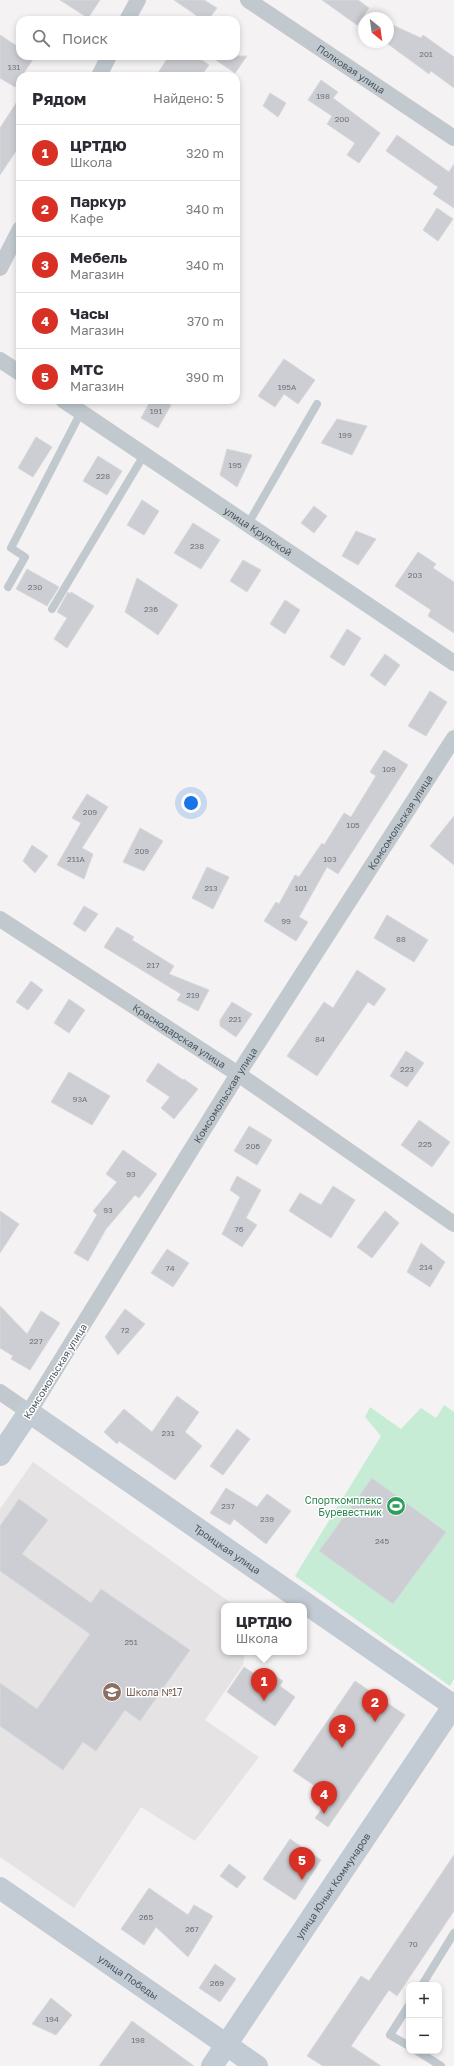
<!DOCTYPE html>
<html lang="ru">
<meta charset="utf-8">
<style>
:root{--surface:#fff;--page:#f7f7f7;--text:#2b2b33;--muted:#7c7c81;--line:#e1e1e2;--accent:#d93025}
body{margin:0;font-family:"Golos Text",sans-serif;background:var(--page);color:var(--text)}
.controls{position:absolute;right:12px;bottom:12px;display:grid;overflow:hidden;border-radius:8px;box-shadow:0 2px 6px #0003}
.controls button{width:36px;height:36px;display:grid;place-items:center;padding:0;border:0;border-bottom:1px solid var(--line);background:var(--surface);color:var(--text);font:20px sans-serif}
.compass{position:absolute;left:358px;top:12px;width:36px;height:36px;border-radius:50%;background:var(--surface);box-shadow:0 2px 6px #0003;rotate:151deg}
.you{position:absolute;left:191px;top:803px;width:14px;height:14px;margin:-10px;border:3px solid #fff;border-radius:50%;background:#1a73e8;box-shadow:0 0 0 6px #1a73e833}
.badge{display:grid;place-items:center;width:26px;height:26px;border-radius:50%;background:var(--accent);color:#fff;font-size:13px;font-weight:700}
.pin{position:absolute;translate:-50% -33px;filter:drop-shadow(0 1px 2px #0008)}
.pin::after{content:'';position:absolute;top:21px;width:14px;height:12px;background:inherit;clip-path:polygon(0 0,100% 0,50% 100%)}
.popup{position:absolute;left:221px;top:1603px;width:86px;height:52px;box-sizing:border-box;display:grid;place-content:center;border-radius:8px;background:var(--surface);filter:drop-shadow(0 1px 3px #0005);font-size:13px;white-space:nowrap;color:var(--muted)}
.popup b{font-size:15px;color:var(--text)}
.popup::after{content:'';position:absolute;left:50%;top:100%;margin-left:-8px;border:8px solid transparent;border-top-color:var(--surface)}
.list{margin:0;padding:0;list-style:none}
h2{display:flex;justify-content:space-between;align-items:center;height:52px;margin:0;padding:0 16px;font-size:17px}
h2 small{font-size:13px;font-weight:400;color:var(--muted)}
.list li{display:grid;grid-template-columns:26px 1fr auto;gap:12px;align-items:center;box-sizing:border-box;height:56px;padding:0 16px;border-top:1px solid var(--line)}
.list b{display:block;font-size:15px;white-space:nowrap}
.list p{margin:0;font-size:13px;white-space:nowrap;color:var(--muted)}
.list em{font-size:13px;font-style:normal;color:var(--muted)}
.icon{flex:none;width:22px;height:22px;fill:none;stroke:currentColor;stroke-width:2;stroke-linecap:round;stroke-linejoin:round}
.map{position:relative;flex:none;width:454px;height:2066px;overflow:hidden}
.search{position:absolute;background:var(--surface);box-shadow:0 2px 6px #0003;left:16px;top:16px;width:224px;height:44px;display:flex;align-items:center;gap:10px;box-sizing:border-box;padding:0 14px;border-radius:12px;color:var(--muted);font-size:15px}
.panel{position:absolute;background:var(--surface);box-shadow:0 2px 6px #0003;left:16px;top:72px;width:224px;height:332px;border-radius:12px}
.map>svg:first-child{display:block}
</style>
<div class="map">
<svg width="454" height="2066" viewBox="0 0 454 2066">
<rect width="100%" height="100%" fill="#f4f2f2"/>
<path fill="#e5e3e3" d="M33 1462 235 1606H224V1652H245L243 1665 205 1720 259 1757 195 1841 141 1807 74 1908 0 1857V1509Z"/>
<path fill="#c6ecd5" d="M444 1405 454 1412V1679L450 1686 295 1576 381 1436 365 1417 370 1407 401 1429 421 1408 436 1418Z"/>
<path fill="#ccced3" stroke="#d6d8dc" d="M60 0H100L88 18Z
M174 0H204L217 8 208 20H203Z
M322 0H358L369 8 357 25Z
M388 23 421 38 423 35 454 57V88L431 71 429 74 388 44Z
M0 35 20 48V56H35L22 76H20L15 87 0 78Z
M169 56H196L209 65 201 76H156Z
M210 56H247L235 73Z
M321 80 338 92 333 98 380 133 359 163 347 155 355 143 327 124 332 116 308 100Z
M270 93 286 103 278 117 263 106Z
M20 97V145L0 175V128Z
M397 135 449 172 454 164V208L433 194 438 187 386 151Z
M437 208 453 219 438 241 423 230Z
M284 359 315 380 298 404 284 394 275 407 258 396Z
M151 400H162L171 405 158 428 141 418Z
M337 419 367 426 352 455 321 443Z
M36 437 52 447 33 477 18 468Z
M227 449 252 455 237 487 220 475Z
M98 456 122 471 107 495 83 481Z
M142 500 159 511 144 535 127 525Z
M314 506 327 516 314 533 301 523Z
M193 523 220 540 201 569 174 553Z
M356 531 376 539 358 565 342 556Z
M418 552 436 564 433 568 454 582V633L428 616 431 610 395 586Z
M243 560 261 570 247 592 230 581Z
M27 569 59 587 47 606 16 589Z
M137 578 178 605 158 635 125 612Z
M68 592 70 594 71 592 94 606 67 648 54 639 67 618 57 612Z
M285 600 300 610 285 634 270 624Z
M347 629 361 638 344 666 330 657Z
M385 654 400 665 385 686 370 675Z
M430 691 447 702 426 736 408 726Z
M384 750 408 765 338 874 327 867 299 917 308 922 296 941 264 921 276 902 279 904 295 875 299 877 322 843 324 845 344 813 351 817 376 776 370 772Z
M87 794 108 807 82 848 93 854 84 879 57 865 81 823 72 818Z
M454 816V865L430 846Z
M140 828 163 841 144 871 123 862Z
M32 845 48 856 35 873 23 861Z
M207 867 229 877 213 909 192 898Z
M84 906 98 914 85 932 73 924Z
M387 915 428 940 414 962 374 938Z
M117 927 134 937 132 940 174 966 169 974 209 990 198 1011 177 1000 181 994 104 947Z
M357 970 386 989 374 1006 368 1002 317 1076 287 1056 324 1002 333 1008Z
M31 981 43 990 28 1010 16 1002Z
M69 999 85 1010 69 1033 54 1023Z
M232 1002 252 1014 236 1037 220 1026V1020Z
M406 1051 424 1063 407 1087 390 1076Z
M158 1063 183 1080 184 1079 198 1089 174 1119 161 1108 170 1097 146 1081Z
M69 1072 110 1096 92 1125 51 1102Z
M419 1120 450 1142 432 1167 401 1145Z
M249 1126 272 1140 257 1165 234 1151Z
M123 1150 157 1174 139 1198 135 1195 106 1229 88 1261 74 1253 97 1215 93 1211 117 1182 106 1174Z
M237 1176 261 1190 246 1218 257 1225 242 1247 222 1234 240 1197 230 1190Z
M333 1186 355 1200 331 1238 289 1211 300 1193 321 1205Z
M0 1211 19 1224 0 1253Z
M385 1211 399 1223 372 1258 357 1247Z
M421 1243 445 1262 430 1287 407 1272Z
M167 1249 189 1263 173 1287 151 1273Z
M0 1306 27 1334 41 1311 60 1323 30 1370 11 1359 13 1356 0 1348Z
M125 1309 145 1324 118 1355 105 1337Z
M177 1396 199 1412 185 1432 202 1446 175 1480 119 1441 117 1444 104 1432 124 1409 152 1432Z
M237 1429 250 1439 223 1475 210 1466Z
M372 1478 446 1532 393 1604 319 1551Z
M226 1488 257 1507 267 1494 291 1511 266 1544 234 1519 230 1525 210 1513Z
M19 1499 48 1520 22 1554 91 1603 101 1589 190 1650 140 1721 125 1710 96 1751 83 1742 63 1770 0 1726V1683L37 1709 90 1634 0 1571V1526Z
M244 1667 259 1677 264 1669 283 1681 280 1686 295 1697 275 1726 227 1692Z
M355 1681 405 1715 328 1827 315 1818 331 1797 293 1771Z
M290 1839 321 1860 295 1900 263 1879Z
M454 1855V1911L397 1996 389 1990 351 2046 381 2066H323L307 2056 361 1976 369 1981Z
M229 1864 246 1877 237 1888 220 1876Z
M149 1888 188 1915 194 1905 213 1916 188 1957 156 1927 144 1945 121 1929Z
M215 1964 236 1979 220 2002 199 1988Z
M51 1998 72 2015 56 2035 32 2024Z
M132 2021 194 2066H99Z"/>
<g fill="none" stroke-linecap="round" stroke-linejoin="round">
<path stroke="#c1c9cf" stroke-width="8" d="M248 524 317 404
M8 587 25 557 11 548 81 412
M52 609 144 455
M422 1985 454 1933
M409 2005 390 2035 409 2046
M417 2051 441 2066"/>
<g stroke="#c1c9cf" stroke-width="16">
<path id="s1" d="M248 0 454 138"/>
<path d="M127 20 138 0"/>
<path d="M99 76 109 56"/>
<path d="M0 268 20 229"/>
<path d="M0 360 20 373"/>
<path id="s2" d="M63 400 454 663"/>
<path id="s3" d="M0 919 238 1074 454 1224"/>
<path id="s4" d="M0 1392 29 1412 238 1074 454 738"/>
</g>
<g stroke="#c2cad3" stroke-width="22">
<path id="s5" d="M0 1455 29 1412 454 1706"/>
<path id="s6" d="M0 1888 257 2066"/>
<path id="s7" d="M212 2066 454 1705"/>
</g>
</g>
<defs>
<g id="stadium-disc" transform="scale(1)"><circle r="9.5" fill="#2e9e5b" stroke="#fff"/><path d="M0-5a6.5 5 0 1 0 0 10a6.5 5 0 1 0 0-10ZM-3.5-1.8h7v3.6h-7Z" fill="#fff"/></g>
<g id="school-disc" transform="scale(1)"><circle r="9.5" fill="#8d6e63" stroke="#fff"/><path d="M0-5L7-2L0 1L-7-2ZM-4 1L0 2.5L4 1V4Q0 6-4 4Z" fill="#fff"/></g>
</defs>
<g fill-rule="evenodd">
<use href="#stadium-disc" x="396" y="1506"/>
<use href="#school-disc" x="112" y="1692"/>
</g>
<g text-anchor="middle" stroke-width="3" stroke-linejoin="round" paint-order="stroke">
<g font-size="8" fill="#6b737a">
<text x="426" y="57">201</text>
<text x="14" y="70">131</text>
<text x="323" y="99">198</text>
<text x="342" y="122">200</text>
<text x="287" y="390">195А</text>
<text x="156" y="414">191</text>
<text x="345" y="438">199</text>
<text x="235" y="468">195</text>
<text x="103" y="479">228</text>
<text x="197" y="549">238</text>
<text x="415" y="578">203</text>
<text x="35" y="590">230</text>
<text x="151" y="612">236</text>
<text x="389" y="772">109</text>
<text x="90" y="815">209</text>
<text x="353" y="828">105</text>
<text x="142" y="854">209</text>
<text x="76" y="862">211А</text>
<text x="330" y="862">103</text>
<text x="211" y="891">213</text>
<text x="301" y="891">101</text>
<text x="286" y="924">99</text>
<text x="401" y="942">88</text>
<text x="153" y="968">217</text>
<text x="193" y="998">219</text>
<text x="235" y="1022">221</text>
<text x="320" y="1042">84</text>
<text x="407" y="1072">223</text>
<text x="80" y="1102">93А</text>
<text x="425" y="1147">225</text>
<text x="253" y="1149">206</text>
<text x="131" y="1177">93</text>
<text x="108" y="1213">93</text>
<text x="239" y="1232">76</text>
<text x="426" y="1270">214</text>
<text x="170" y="1271">74</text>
<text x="125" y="1333">72</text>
<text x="36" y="1344">227</text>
<text x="168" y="1436">231</text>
<text x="228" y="1509">237</text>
<text x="267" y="1522">239</text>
<text x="382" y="1544">245</text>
<text x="131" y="1645">251</text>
<text x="146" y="1920">265</text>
<text x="192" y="1932">267</text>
<text x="413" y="1947">70</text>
<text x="217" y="1986">269</text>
<text x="52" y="2022">194</text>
<text x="138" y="2043">198</text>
</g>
<g font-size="10" fill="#4b555d" stroke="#fff">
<text dy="4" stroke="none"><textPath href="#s1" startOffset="124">Полковая улица</textPath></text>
<text dy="4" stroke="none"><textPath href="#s2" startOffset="235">улица Крупской</textPath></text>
<text dy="4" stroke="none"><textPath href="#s4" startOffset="732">Комсомольская улица</textPath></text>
<text dy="4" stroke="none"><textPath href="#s3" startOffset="214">Краснодарская улица</textPath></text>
<text dy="4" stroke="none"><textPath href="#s4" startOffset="408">Комсомольская улица</textPath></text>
<text transform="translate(55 1371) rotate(-58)" y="4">Комсомольская улица</text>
<text dy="4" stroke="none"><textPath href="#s5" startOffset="293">Троицкая улица</textPath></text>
<text dy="4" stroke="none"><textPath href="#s7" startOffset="217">улица Юных Коммунаров</textPath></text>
<text dy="4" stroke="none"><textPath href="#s6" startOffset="156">улица Победы</textPath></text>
</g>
<g font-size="10" fill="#27864d" stroke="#fff" text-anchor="end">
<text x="382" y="1504">Cпорткомплекс<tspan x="382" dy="12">Буревестник</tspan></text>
</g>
<g font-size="10" fill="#785e54" stroke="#fff" text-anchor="start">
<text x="126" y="1696">Школа №17</text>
</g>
</g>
</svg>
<div class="controls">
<button>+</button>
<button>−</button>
</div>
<svg class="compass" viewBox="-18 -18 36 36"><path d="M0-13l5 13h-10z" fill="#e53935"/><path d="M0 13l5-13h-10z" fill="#7c7c81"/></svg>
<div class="you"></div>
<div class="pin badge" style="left:264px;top:1701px">1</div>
<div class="popup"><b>ЦРТДЮ</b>Школа</div>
<div class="pin badge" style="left:375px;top:1722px">2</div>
<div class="pin badge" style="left:342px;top:1748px">3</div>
<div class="pin badge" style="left:324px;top:1814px">4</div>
<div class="pin badge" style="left:302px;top:1880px">5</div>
<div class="search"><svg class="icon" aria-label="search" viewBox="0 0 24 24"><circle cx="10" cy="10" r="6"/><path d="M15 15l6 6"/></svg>Поиск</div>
<section class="panel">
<h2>Рядом<small>Найдено: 5</small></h2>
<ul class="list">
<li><span class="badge">1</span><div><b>ЦРТДЮ</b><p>Школа</p></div><em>320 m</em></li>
<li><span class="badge">2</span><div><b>Паркур</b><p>Кафе</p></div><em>340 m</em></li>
<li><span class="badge">3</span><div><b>Мебель</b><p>Магазин</p></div><em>340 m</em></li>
<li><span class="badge">4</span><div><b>Часы</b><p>Магазин</p></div><em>370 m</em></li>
<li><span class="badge">5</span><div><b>МТС</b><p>Магазин</p></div><em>390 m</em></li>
</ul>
</section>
</div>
